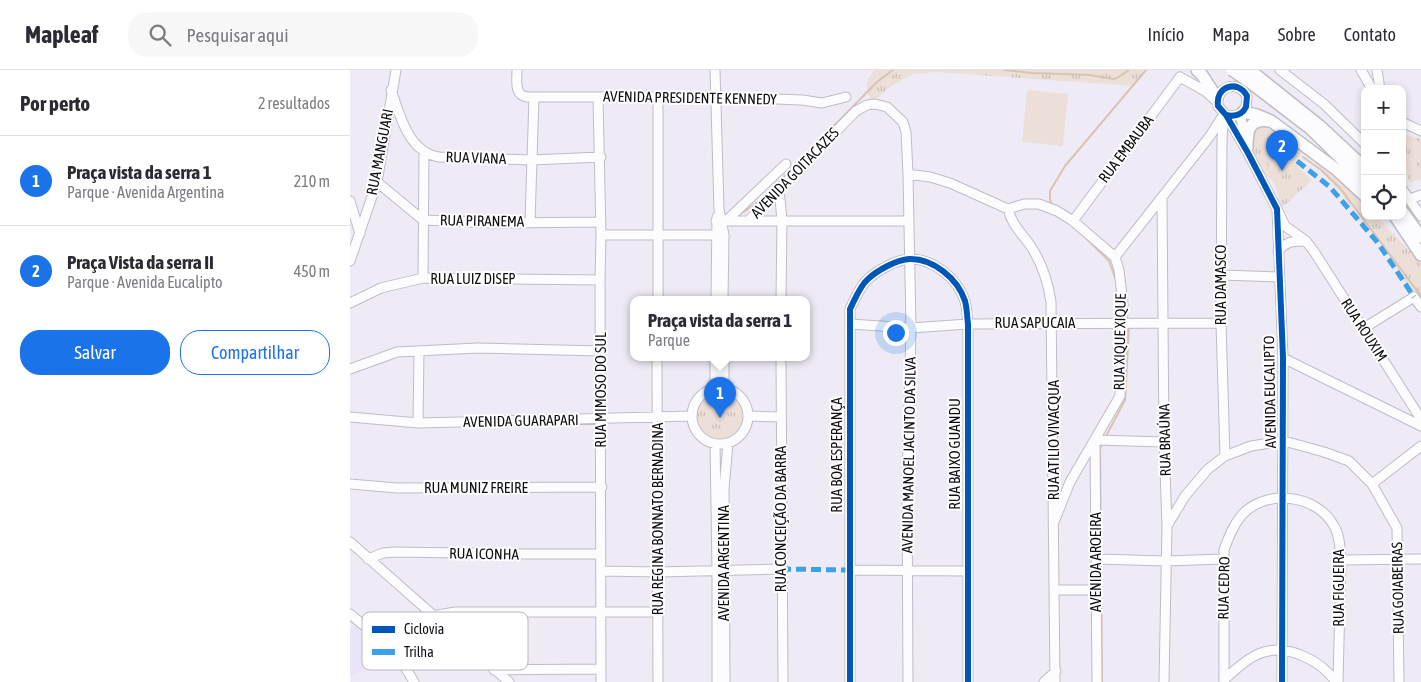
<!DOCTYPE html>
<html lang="pt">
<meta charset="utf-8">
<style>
:root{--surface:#fff;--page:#f7f7f7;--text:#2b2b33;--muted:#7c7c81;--line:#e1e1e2;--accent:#1a73e8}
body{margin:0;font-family:"Asap Condensed",sans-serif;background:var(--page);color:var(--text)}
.controls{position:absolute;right:15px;top:15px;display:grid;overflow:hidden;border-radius:10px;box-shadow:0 2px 8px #0003}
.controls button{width:45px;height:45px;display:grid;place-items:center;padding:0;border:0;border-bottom:1px solid var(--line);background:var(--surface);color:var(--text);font:25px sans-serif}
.you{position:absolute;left:545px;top:262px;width:18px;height:18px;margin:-12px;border:4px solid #fff;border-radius:50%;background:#1a73e8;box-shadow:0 0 0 8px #1a73e833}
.badge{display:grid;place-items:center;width:32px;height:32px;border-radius:50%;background:var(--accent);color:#fff;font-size:16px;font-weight:700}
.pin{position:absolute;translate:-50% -41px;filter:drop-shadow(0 1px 2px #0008)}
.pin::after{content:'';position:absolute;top:26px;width:18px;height:15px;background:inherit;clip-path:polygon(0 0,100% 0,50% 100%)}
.popup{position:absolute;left:280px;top:226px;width:180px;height:65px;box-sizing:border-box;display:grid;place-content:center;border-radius:10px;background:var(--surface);filter:drop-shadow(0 1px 4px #0005);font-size:16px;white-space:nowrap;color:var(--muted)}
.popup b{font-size:19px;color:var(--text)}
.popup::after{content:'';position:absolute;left:50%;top:100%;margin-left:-10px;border:10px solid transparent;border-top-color:var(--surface)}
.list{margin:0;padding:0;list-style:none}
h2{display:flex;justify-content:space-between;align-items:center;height:65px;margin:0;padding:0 20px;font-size:21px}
h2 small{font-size:16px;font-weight:400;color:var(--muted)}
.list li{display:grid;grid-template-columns:32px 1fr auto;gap:15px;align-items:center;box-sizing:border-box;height:90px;padding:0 20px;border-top:1px solid var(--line)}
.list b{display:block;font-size:19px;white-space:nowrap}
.list p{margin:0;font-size:16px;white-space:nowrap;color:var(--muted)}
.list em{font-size:16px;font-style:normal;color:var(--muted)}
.actions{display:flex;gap:10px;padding:15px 20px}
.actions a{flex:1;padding:11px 0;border:1px solid var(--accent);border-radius:20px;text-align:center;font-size:18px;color:var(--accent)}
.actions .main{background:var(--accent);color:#fff}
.icon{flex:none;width:28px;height:28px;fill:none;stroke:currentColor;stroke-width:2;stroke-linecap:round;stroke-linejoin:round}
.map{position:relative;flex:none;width:1071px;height:612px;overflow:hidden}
header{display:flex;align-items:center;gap:30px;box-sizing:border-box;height:70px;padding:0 25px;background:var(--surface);border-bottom:1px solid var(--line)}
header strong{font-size:24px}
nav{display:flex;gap:28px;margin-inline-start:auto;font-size:18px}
.search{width:350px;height:45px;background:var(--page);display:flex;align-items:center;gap:12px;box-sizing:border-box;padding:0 18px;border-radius:20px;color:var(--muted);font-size:19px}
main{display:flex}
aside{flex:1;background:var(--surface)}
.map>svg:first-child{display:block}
</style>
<header>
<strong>Mapleaf</strong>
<div class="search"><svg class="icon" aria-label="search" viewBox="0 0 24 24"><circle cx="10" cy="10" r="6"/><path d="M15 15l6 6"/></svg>Pesquisar aqui</div>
<nav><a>Início</a><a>Mapa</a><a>Sobre</a><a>Contato</a></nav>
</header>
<main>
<aside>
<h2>Por perto<small>2 resultados</small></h2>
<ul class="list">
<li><span class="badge">1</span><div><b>Praça vista da serra 1</b><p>Parque · Avenida Argentina</p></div><em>210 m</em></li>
<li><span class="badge">2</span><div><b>Praça Vista da serra II</b><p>Parque · Avenida Eucalipto</p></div><em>450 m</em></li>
</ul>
<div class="actions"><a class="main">Salvar</a><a>Compartilhar</a></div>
</aside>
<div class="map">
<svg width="1071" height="612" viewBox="0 0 1071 612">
<defs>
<pattern id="grass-tufts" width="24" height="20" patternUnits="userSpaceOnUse" patternTransform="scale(1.25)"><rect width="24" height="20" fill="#ecdfd7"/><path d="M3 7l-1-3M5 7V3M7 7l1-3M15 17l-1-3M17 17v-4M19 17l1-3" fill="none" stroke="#c9beb8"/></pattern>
</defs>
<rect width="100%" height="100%" fill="#eeebf6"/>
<path fill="#e9e4f8" d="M9 553 43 582 0 607V558Z"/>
<path fill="url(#grass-tufts)" d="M525 0H797L784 16 586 2 563 4 541 16 524 31C512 23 517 8 525 0Z
M913 54 923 57 932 69 951 83 944 93 962 110 932 138 924 112C910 104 903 84 900 67L906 57Z
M1054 64 1071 69V109L1059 113 1055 93Z
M967 86 1015 135V146H1026L1071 193V235L1047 199 1038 188 1042 185 962 89Z
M347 346a23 23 0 1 1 46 0a23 23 0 1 1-46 0Z"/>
<path fill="#ecdfd7" d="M677 20 718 24 713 76 672 72Z
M926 70 940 97 924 106 910 78Z"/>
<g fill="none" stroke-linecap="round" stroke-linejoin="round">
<path stroke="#d9c4b3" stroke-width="2" d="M654 0 682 3 740 5 763 9 767 8 779 0
M953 87 971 100 990 118 1071 226
M703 136 700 130V121L715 96 796 0
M392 143 412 129 528 11 543 0
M736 168 759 191 766 210
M755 368 775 330 779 257
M751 487 750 378 752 374
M751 492 752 612"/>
<g stroke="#bfbcc5" stroke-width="11">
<path id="minor" d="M167 0C167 11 164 25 177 27H366L452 30 472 33 496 27
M365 0 369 139 374 165 373 229
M930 0 974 34 1015 74
M1011 0 1022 19
M1027 0 1030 19
M41 20C50 45 58 82 89 87L181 90 251 87
M248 28 251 165 250 210 251 612
M874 44 872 69 871 253 875 386
M890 44 896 70
M876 45C885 47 892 45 896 37L897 26C888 9 865 16 868 36L876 45 898 83 927 139 933 288 932 612
M1052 52 1071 61
M558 104 580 107 600 113 658 139 674 134H689L707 141 723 151 765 187 769 200 773 234 770 326 720 412 704 452
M27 112 73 150 145 153 250 152
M429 119 432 150 431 229
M1052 119 1071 146
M812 128 814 372 817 456 814 612
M1060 129 1071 125
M0 131 10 164
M658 139C661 153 671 163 680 175 692 193 698 211 701 232L705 612
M928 141 935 156 956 171 965 183 1071 349
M366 151H398L506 41 517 35 525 34 537 37 553 52 556 62 558 104 561 258 557 409 558 612
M376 151 436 94
M398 151H558
M723 151 830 7 855 21 865 30
M180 152 184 27
M251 165H374
M928 181C937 171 943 171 956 171
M765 187 860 66 874 44
M0 191 27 112 46 0
M872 205 929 207
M73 208 74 82
M308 229V26
M366 229 367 147
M0 233 31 218 73 208 250 210
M500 254 561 258 618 254 871 253
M1014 258 1064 227 1071 237
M307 287 308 612
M374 287V319
M431 287 433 612
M933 288 1071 356
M0 299 47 282 128 278 251 281
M342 346a28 28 0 1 1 56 0a28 28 0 1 1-56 0Z
M365 319V287
M398 346 431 347
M0 347 68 353 342 346
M68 353 69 281
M746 370 814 372
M745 372 747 612
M365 374 367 499V612
M0 414 47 418 252 417
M1022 414 1071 376
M817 456 835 426 858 399 875 386 901 376 934 371 974 382 999 391 1022 414 1047 458 1049 612
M0 472 159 612
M18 489 33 483 45 482 175 484H251
M747 489 816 491 873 489
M991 490 1071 489
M499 500 618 501
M251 501 308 502 431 499
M705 520H745
M0 544 46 582 64 612
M82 546 105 542H309
M144 600 251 599
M874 610C899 586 918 571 953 586 967 592 977 599 986 612
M375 612 374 419 378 373
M500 612V239C505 229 510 216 518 209 528 200 546 190 559 189 583 188 608 209 615 231 617 238 617 246 618 254V612
M694 612 706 601
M874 612V480C878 468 883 456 891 446 915 418 967 424 984 456 990 465 990 479 991 490L988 612"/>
</g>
<g stroke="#bfbcc5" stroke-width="14">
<path id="major" d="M847 0 852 5 867 28
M906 5 971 57 1015 98
M901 13 961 59 1015 112
M893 42 907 45 921 51 987 100 1015 126
M897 78C897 62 898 48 919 51
M1052 141 1071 167
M1045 146 1071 185"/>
</g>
<use href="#minor" stroke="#fcfcfe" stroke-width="9"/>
<use href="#major" stroke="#fcfcfe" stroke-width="11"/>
<g stroke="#bfbcc5" stroke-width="14" stroke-linecap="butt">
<path id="major-bridge" d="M882 0 901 13
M898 0 906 5"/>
</g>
<use href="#major-bridge" stroke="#fcfcfe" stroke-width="11"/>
<path stroke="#3da1ea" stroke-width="5" stroke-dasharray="10 5" stroke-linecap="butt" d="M947 91 980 117 1028 173 1064 227
M431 499 499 500"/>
<g stroke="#fff" stroke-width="9">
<path id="cycleway" d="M876 45C885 47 892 45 896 37L897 26C888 9 865 16 868 36L876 45 898 83 927 139 933 288 932 612
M500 612V239C505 229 510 216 518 209 528 200 546 190 559 189 583 188 608 209 615 231 617 238 617 246 618 254V612"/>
</g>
<use href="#cycleway" stroke="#0057b8" stroke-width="6"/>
</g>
<g text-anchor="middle" stroke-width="4" stroke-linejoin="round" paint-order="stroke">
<g font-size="15" fill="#100e14" stroke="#fff">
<text transform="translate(340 28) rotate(1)" y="5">AVENIDA PRESIDENTE KENNEDY</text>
<text transform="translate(776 79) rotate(-53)" y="5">RUA EMBAUBA</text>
<text transform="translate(30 82) rotate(-79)" y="5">RUA MANGUARI</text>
<text transform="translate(126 88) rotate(2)" y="5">RUA VIANA</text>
<text transform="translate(445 103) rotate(-46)" y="5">AVENIDA GOITACAZES</text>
<text transform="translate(132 151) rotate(1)" y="5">RUA PIRANEMA</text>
<text x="123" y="214">RUA LUIZ DISEP</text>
<text transform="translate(871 215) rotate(-90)" y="5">RUA DAMASCO</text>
<text x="685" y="258">RUA SAPUCAIA</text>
<text transform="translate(1014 260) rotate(57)" y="5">RUA ROUXIM</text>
<text transform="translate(770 272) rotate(-89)" y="5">RUA XIQUE XIQUE</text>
<text transform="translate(251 320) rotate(-90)" y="5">RUA MIMOSO DO SUL</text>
<text transform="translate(920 322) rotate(-91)" y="5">AVENIDA EUCALIPTO</text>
<text transform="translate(171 351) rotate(-1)" y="5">AVENIDA GUARAPARI</text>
<text transform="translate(704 370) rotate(-90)" y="5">RUA ATILIO VIVACQUA</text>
<text transform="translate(815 370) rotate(-91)" y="5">RUA BRAÚNA</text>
<text transform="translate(605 384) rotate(-90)" y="5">RUA BAIXO GUANDU</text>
<text transform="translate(487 385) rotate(-90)" y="5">RUA BOA ESPERANÇA</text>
<text transform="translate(559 385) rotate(-89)" y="5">AVENIDA MANOEL JACINTO DA SILVA</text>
<text x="126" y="423">RUA MUNIZ FREIRE</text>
<text transform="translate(308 449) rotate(-90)" y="5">RUA REGINA BONNATO BERNADINA</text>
<text transform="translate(431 449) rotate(-90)" y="5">RUA CONCEIÇÃO DA BARRA</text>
<text transform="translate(134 484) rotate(1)" y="5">RUA ICONHA</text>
<text transform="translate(746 492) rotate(-90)" y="5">AVENIDA AROEIRA</text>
<text transform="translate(374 493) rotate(-90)" y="5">AVENIDA ARGENTINA</text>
<text transform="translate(874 518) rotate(-89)" y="5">RUA CEDRO</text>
<text transform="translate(989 518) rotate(-90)" y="5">RUA FIGUEIRA</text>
<text transform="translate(1048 518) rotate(-91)" y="5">RUA GOIABEIRAS</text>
</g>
</g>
<rect x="12" y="542" width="166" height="58" rx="8" fill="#fff" stroke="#b7b7b8" stroke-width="1"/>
<rect x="22" y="556" width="23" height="7" fill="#0057b8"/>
<rect x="22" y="579" width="23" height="6" fill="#3da1ea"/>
<g font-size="14" fill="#100e14">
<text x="54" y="564">Ciclovia</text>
<text x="54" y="587">Trilha</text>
</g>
</svg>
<div class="controls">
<button>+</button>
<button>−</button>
<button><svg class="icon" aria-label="locate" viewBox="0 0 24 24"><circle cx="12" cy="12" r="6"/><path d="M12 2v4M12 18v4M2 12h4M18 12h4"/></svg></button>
</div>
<div class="you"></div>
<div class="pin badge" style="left:370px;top:348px">1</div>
<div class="popup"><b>Praça vista da serra 1</b>Parque</div>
<div class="pin badge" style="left:932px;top:101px">2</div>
</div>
</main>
